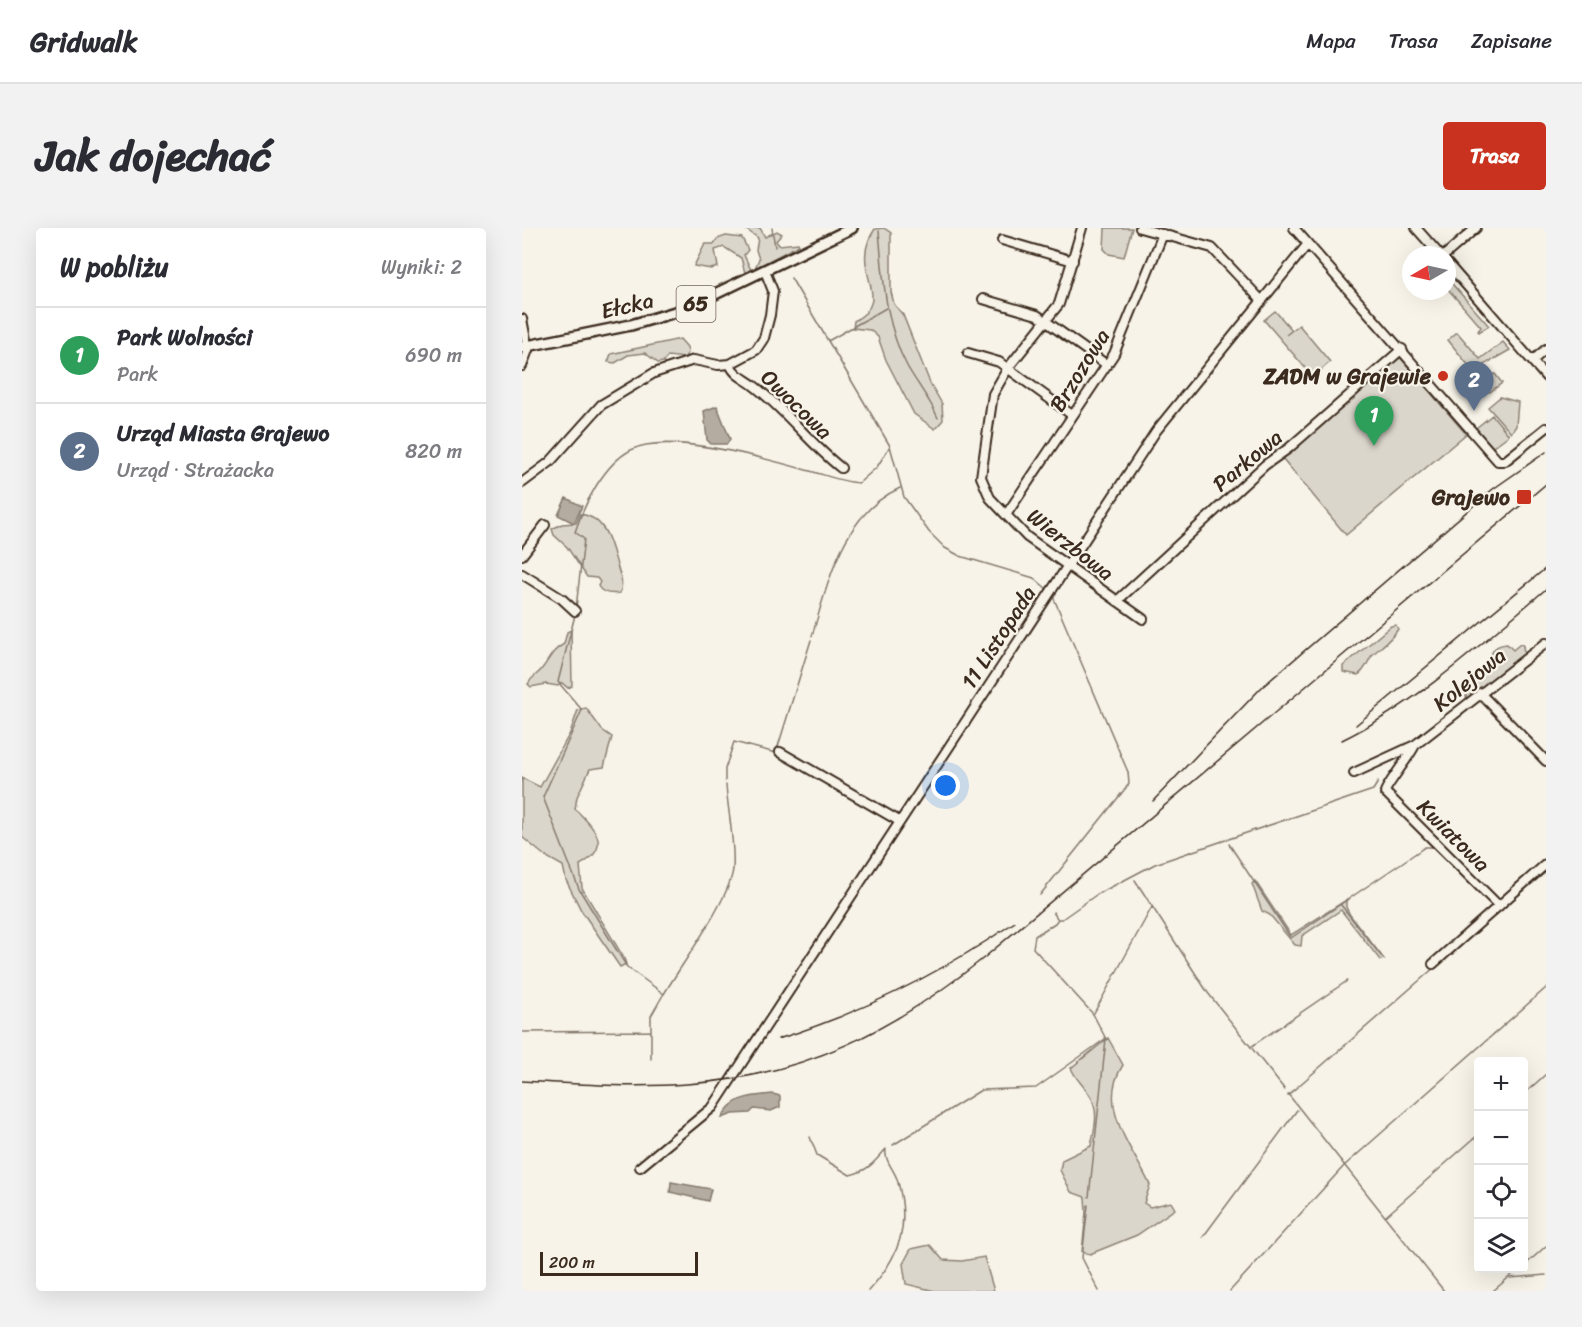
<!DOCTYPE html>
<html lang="pl">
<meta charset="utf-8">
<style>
:root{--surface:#fff;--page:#f2f2f3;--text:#2b2b33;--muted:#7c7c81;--line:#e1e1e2;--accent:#c8321e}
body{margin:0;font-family:Sriracha,sans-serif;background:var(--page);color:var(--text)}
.controls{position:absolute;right:18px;bottom:18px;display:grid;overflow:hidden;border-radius:6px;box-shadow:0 6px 24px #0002}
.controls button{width:54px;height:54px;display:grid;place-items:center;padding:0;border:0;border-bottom:2px solid var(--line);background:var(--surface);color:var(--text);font:30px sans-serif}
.compass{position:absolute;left:880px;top:18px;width:54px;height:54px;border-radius:50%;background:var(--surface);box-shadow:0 6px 24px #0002;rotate:261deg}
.scale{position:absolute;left:18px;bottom:15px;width:158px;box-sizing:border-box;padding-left:6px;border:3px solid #3b2a1e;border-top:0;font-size:16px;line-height:21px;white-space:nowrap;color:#3b2a1e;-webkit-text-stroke:4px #f7f3e8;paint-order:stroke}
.you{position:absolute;left:424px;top:558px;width:21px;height:21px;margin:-15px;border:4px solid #fff;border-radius:50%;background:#1a73e8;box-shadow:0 0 0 9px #1a73e833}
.badge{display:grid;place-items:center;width:39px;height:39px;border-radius:50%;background:var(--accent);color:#fff;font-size:20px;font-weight:700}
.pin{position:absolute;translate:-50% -50px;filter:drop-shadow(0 2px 3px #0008)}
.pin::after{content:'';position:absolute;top:32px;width:21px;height:18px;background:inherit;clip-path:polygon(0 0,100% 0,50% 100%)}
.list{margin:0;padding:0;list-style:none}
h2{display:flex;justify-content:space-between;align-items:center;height:78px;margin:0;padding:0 24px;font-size:26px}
h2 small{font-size:20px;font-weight:400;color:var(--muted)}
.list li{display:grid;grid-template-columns:39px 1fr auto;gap:18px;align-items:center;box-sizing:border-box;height:96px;padding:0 24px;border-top:2px solid var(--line)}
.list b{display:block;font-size:22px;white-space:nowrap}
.list p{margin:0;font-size:20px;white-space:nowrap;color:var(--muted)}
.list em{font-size:20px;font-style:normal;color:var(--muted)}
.icon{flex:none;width:33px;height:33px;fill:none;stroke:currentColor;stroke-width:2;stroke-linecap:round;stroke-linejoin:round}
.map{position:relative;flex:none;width:1024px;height:1063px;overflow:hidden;border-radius:6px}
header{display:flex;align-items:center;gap:36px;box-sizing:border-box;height:84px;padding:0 30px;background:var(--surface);border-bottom:2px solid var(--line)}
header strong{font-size:28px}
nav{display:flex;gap:33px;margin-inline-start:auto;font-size:21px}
.intro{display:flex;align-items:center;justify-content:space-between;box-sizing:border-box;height:144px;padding:0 36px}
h1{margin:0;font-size:42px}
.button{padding:15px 27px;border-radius:6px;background:var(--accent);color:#fff;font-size:21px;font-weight:700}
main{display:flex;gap:36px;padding:0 36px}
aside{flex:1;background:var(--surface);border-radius:6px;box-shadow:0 6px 24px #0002}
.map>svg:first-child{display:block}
</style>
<header>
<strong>Gridwalk</strong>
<nav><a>Mapa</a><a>Trasa</a><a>Zapisane</a></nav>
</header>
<div class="intro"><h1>Jak dojechać</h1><a class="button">Trasa</a></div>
<main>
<aside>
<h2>W pobliżu<small>Wyniki: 2</small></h2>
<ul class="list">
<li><span class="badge" style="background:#2e9e5b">1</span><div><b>Park Wolności</b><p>Park</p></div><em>690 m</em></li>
<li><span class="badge" style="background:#5c6f8a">2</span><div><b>Urząd Miasta Grajewo</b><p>Urząd · Strażacka</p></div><em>820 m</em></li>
</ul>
</aside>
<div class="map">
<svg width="1024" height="1063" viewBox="0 0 1024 1063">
<rect width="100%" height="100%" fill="#f7f3e8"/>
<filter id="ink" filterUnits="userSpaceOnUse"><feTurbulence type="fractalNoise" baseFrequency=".0167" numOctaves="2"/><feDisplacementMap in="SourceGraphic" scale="12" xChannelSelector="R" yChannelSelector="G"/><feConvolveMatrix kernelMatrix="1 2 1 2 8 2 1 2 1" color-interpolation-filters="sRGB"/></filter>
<g filter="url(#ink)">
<path fill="#dbd6cb" stroke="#8b8074" stroke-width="1.5" d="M222 0H238L243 9 255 3 260 6 254 13 257 17 276 15 277 17 233 40 237 31 234 22 236 10Z
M362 0 369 5V64L372 76 381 87 408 155 420 176 421 192 413 201 392 186 364 132 356 109 348 102 331 100 332 93C375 70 324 42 353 1Z
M583 0H610L602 29 587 26 582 21Z
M204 8 220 10 226 22 222 27 229 42 223 45 219 30 202 19 193 22 196 39 189 41 172 38 183 16H192L195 11Z
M925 50 967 98 957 104 956 103 959 99 925 60Z
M753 83 770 102 764 107 777 97 808 134 791 149 742 92Z
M935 104 958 131 981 114 988 122 951 143 926 112Z
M158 111 165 119 166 125 162 130 146 128 141 134 136 135 123 125 106 127 93 135 86 134 89 126Z
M877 128 944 206 824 307 761 231Z
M950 146 966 149 973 146 980 155 968 164 950 160 943 152Z
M978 169 996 174 994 198 989 205 966 179Z
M970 187 987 207 971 219 954 200Z
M58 286C84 289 89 316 95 337 98 348 102 354 98 365 91 366 80 366 76 358L78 354 75 350 65 349 45 319 32 307 30 301 40 296 54 295Z
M874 397 876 401C870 411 860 418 851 426 845 433 845 441 836 447L821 444V438L869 398Z
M49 402 50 458 46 460 40 455 36 458 24 456 9 459 6 456C9 449 14 448 19 442 28 431 29 423 42 416L45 404Z
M985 416 991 422 998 416 1001 417 1002 426 952 467 948 470 944 469 945 459C950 453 958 449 963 442 972 431 964 418 985 416Z
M64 480 80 502 90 509 82 539 68 541 55 569 53 581C73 600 91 619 58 637L60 660 102 730 104 736 98 739 59 682 44 652 41 638 23 628 0 609V550L18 559 48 505 56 482Z
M733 653 769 707 824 672V679L828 687 862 731 858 732 819 682 780 708 779 718 773 717 748 687 740 683 730 656Z
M586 810 601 837C574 878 610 919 628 957L622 975 628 979 649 974 653 981 615 1007 568 1026 560 1024 564 984 563 969 549 964 538 942 540 932 569 918C572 902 577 887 570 871 565 860 555 854 549 840Z
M408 1017 421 1032 440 1033 462 1029 472 1063H413L384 1056 381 1036 389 1021Z"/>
<path fill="#b4aca0" stroke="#84786c" stroke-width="1.5" d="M195 178 208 211 205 216H189L185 212 182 183Z
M44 270 60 278 52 295 36 287Z
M251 866 258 868V879L249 883 232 881 228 885 211 886 200 890C209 868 231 868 251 866Z
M149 954 189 961 186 973 148 964Z"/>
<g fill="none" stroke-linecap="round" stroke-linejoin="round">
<path stroke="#84786c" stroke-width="1.5" d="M250 0 253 19
M357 3C361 49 363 97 385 138 395 156 408 171 416 190
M269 50 368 218 382 269 407 304 423 320 438 328 512 350 525 361
M306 113 364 80
M54 380 62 311 53 304C62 276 82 236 109 222 144 203 246 231 284 242 301 246 320 254 337 255L355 239 368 218
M53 387 36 454 60 482 21 569 57 661 105 739 142 766C159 737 208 671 211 641 213 614 206 584 204 557
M290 408C307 353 320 286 378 260
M203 553V541L212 514 254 525 289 412
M707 616 769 710 903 619H913
M927 633 972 679
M613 652 686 765 763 862
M1011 655 1024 644
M518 667 607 556 606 544 530 366
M819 677 859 728
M976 683 1003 662
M531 684 535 690
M935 720 955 703
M572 785 630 679
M0 804 129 803
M730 818 825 753
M129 831V788L141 767
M766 866 922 1063
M1002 866 1024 846
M766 867 913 739
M288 909 295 927 328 947C345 943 352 935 363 922
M371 917 459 862 514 860 583 811
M567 969 584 811 571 786 511 720 513 708 533 695 536 691H540L574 667 633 636 851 562 856 554
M566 977 560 1030 577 1063
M864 988 957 906
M681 1009 775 882
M1002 1038 1024 1018
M988 1050 1024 1047
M346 1063C378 1029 389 997 375 951 371 940 362 932 364 921
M708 1063 822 938 1024 760
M971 1063 998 1040"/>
<g stroke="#3b2a1e" stroke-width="12">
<path id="minor" d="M560 0 537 76 486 140 471 166 459 249 468 270 505 309 621 391
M618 0 690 20 740 73
M772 0 976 233H983L1024 200
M894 0 918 27
M480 12 551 33
M923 27 954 0
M925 35 1024 149
M461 71 515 87 585 137
M0 91 6 122 0 138
M446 125 477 134 550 187
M1010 133 1024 121
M208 136C212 147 222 150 231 157 264 182 287 215 319 240
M0 255 28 234 79 177 132 145 172 132 196 137 208 136 234 122 242 110 248 87 251 63 243 43
M484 287 592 126 641 6
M0 327 23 297
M0 346 40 371 53 383
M595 373 743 237 767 220 880 121
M958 465 1024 533
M893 517C888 528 864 558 863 564L977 678
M258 524 377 593
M832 545 893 517 1024 415
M911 736 1024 636
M118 939 191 879 634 203 785 17"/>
</g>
<g stroke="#3b2a1e" stroke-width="14">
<path id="major" d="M0 119 109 97 160 82 330 0"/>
</g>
<use href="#minor" stroke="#f7f3e8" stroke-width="8"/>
<use href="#major" stroke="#f7f3e8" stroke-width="9"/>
<path stroke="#3b2a1e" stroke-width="1.5" d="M834 497 1024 340
M820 512C897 474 959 416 1024 361
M631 573 739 460 971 261 1024 224
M256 811C342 784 419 745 493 694
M0 853C55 856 110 860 165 856 283 848 372 802 463 729L1024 256"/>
</g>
</g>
<g fill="#c8321e" stroke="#f7f3e8" stroke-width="2">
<circle cx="921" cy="148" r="6"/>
<rect x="994" y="261" width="16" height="16" rx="3"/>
</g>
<g text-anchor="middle" stroke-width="4.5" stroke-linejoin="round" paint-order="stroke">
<rect fill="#f7f3e8" stroke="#73665b" stroke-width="1.5" x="154.5" y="58" width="39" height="36" rx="4.5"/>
<g font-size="21" font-weight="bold" fill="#3b2a1e">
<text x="174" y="83">65</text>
</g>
<g font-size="22" fill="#3b2a1e" stroke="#f7f3e8">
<text transform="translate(105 77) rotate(-13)" y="8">Ełcka</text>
<text transform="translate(557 142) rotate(-58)" y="8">Brzozowa</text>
<text transform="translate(275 176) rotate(44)" y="8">Owocowa</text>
<text transform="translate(725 232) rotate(-40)" y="8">Parkowa</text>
<text transform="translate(549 316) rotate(38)" y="8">Wierzbowa</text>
<text transform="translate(476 409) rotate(-57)" y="8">11 Listopada</text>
<text transform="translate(947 451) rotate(-39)" y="8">Kolejowa</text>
<text transform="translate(932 607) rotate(45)" y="8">Kwiatowa</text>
</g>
<g font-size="22" font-weight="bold" fill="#3b2a1e" stroke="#f7f3e8" text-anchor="end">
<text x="909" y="156">ZADM w Grajewie</text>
<text x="988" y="277">Grajewo</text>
</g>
</g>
</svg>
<div class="controls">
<button>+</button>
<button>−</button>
<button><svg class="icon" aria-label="locate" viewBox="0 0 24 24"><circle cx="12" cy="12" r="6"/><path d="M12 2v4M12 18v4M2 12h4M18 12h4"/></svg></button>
<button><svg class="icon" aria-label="layers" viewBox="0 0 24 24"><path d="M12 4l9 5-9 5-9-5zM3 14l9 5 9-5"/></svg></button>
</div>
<svg class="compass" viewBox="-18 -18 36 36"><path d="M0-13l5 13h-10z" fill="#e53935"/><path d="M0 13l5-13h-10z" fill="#7c7c81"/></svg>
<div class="scale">200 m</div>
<div class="you"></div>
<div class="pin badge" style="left:852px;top:218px;background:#2e9e5b">1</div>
<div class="pin badge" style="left:952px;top:183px;background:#5c6f8a">2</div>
</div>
</main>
